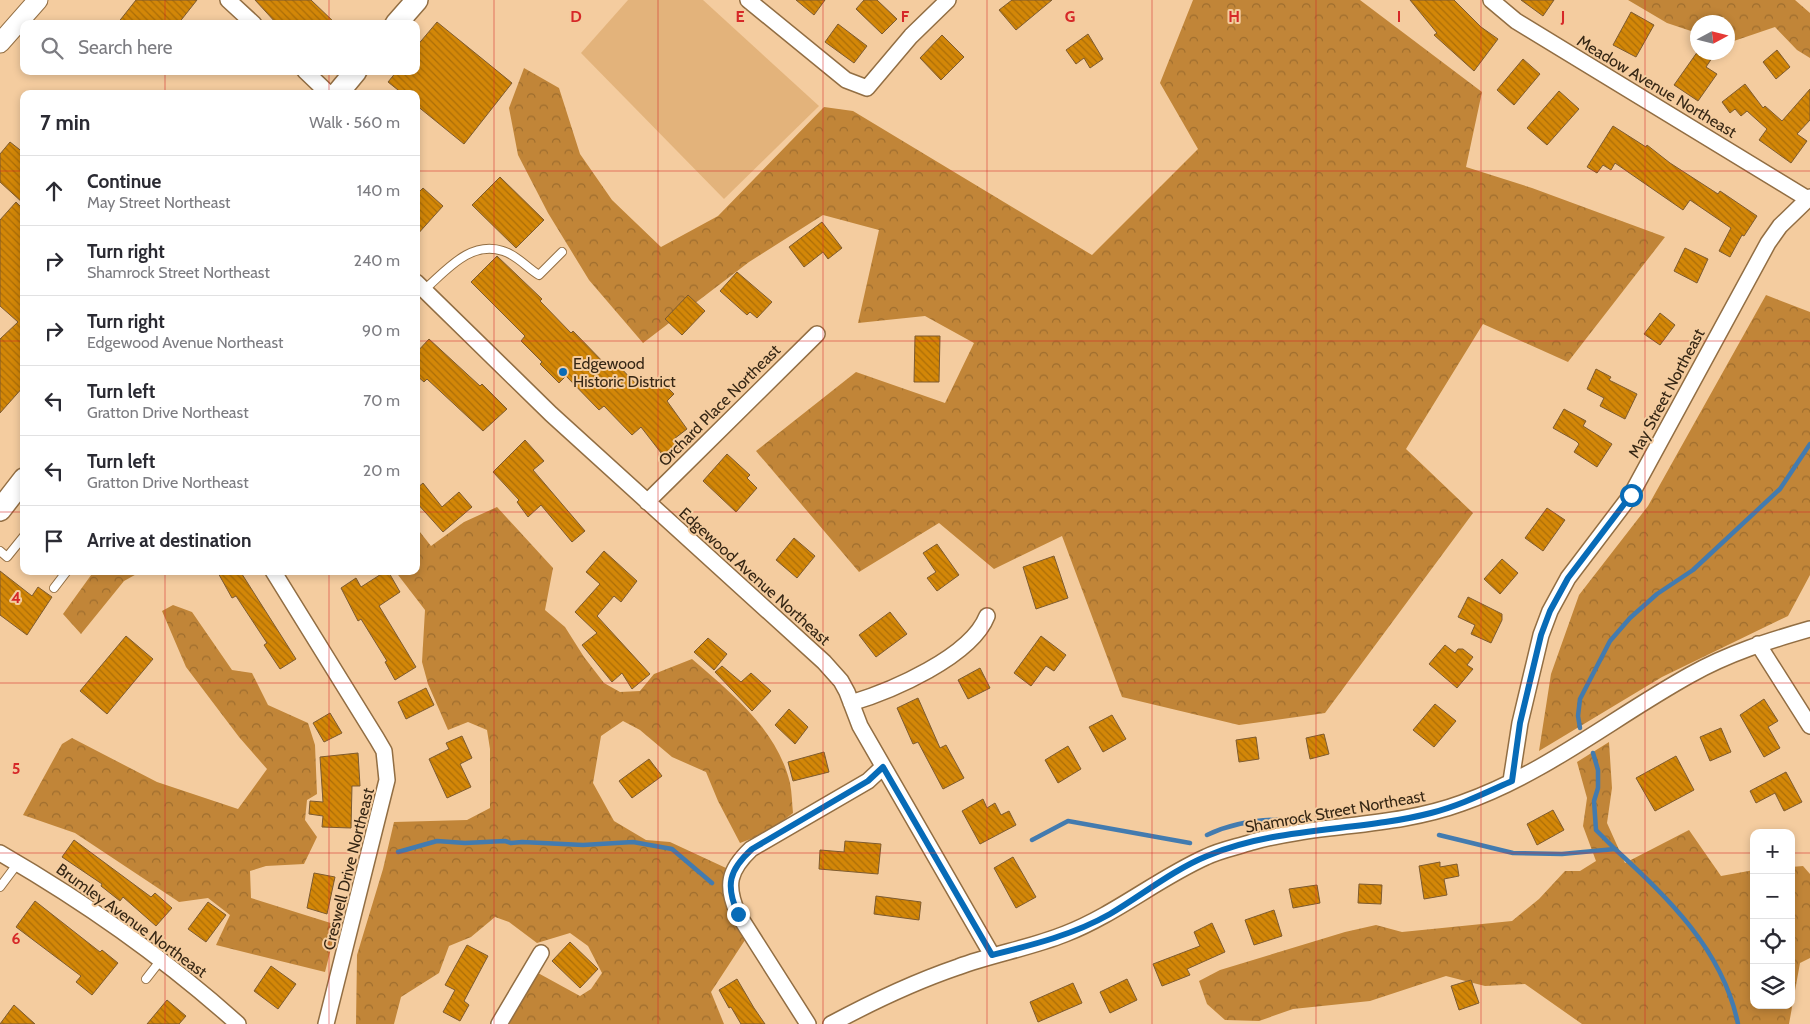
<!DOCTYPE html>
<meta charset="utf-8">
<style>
:root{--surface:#fff;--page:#f7f7f7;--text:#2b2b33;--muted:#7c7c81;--line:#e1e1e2}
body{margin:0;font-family:Cabin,sans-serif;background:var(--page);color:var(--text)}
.controls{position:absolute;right:15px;bottom:15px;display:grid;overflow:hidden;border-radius:10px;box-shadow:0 2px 8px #0003}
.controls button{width:45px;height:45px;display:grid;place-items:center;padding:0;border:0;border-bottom:1px solid var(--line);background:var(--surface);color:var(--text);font:25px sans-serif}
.compass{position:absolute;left:1690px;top:15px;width:45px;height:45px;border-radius:50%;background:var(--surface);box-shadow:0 2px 8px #0003;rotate:83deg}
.stop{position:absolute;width:15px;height:15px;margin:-11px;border:4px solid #076bb7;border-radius:50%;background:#fff}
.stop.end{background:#076bb7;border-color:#fff;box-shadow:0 1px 5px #0008}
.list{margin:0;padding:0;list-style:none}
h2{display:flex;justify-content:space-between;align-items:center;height:65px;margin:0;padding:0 20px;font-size:21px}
h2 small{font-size:16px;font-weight:400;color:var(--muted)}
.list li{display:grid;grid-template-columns:32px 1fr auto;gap:15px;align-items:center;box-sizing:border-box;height:70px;padding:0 20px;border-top:1px solid var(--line)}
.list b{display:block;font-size:19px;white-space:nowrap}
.list p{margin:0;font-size:16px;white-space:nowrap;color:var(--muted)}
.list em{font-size:16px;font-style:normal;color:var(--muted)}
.icon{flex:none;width:28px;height:28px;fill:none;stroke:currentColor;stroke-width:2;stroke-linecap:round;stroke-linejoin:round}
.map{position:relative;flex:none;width:1810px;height:1024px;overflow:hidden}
.search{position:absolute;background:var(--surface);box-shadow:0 2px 8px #0003;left:20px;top:20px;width:400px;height:55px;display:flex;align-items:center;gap:12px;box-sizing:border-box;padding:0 18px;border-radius:10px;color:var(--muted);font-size:19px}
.panel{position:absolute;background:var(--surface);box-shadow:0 2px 8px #0003;left:20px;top:90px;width:400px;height:485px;border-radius:10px}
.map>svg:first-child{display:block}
</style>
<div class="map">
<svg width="1810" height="1024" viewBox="0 0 1810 1024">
<defs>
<pattern id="forest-crowns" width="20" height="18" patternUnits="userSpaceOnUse" patternTransform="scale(1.25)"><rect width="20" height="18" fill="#c18538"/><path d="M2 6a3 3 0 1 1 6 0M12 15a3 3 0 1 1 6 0" fill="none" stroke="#9e6d2e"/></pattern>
<pattern id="building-back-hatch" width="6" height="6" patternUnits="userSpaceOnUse" patternTransform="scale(1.25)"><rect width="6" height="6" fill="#d38708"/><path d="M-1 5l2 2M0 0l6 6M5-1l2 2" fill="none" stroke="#ac6e08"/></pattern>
</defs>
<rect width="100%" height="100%" fill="#f4cc9f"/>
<path fill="#e3b37b" d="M628 0H703L819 106 724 199 581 53Z"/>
<path fill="url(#forest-crowns)" d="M1193 0H1360L1482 92 1466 167 1532 188 1665 237 1568 362 1483 324 1406 449 1473 513 1325 713 1239 725 1122 697 1062 536 994 569 939 523 859 572 756 451 856 372 945 403 974 343 925 316 858 323 879 230 823 215 749 262 643 343 589 280 548 213 518 155 509 108 524 68 559 88 580 154 612 200 661 247 718 216 824 107 853 111 1092 255 1198 149 1160 83Z
M1628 0H1795L1810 13V58L1797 50 1775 27 1728 43V22H1698L1697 33 1667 23Z
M1766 295 1810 312V575L1788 616 1662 677 1539 751 1551 674 1579 595 1648 506Z
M497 507 553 568 545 610 565 627 584 657 604 683 620 692 640 691 654 674 692 659C731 693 777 729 790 783 792 793 792 804 793 813L767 833 740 843 718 801 706 772 672 757 640 730 623 721 601 736 593 783 614 821 646 840 670 842 726 868 727 901 747 937 711 992 724 1024H509L526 988 538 973 580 996 591 989 602 973 588 946 570 933 537 943 509 922 495 917 471 937 449 946 439 973 401 997 394 1024H356L357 955 383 869 394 822 467 820 490 808V749L487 730 468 722 448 730 428 684 422 662 425 610 395 571H416V527L431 546 464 522Z
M94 571H142L124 581 81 634 63 614Z
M173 605 192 612 232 670 252 673 268 705 308 723 315 745 317 794 307 800 305 820 317 837 304 864 266 866 250 871 251 898 337 925 325 972 216 945 230 915 208 898 179 902 75 833 23 815 62 744 72 738 157 782 238 809 267 769 239 737 186 667 162 611Z
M1609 742 1612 788 1607 823 1625 863 1689 830 1721 876 1754 870V1005H1791V867L1803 866 1810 874V958L1800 963 1789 1024H1582L1525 984 1485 986 1446 976 1370 1001 1293 1009 1259 1021 1225 1020 1207 1004 1199 981 1220 970 1345 932 1376 925 1402 932 1512 921 1539 899 1565 871H1580L1596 861 1583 826 1587 798 1577 762Z"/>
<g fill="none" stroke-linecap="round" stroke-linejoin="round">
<path stroke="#437baf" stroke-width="4.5" d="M1580 728 1578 716 1580 699 1610 641 1630 618 1657 594 1693 570 1780 489 1810 444
M1593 753 1598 770V788L1594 801 1596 830 1615 849
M1207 835C1241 819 1276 817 1313 822
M1439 835 1513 853 1562 854 1615 849C1668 898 1723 950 1738 1024
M1032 840 1068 821 1190 843
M398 852 437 841 465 843 505 841 511 843 522 842 583 845 633 842 672 849 712 883"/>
</g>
<path fill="url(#building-back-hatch)" stroke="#7e5b30" d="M136 0H197L178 24H117Z
M255 0H311L336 24H277Z
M796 0H825L814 15Z
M864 0H877L897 19 882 34 856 9Z
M1012 0H1052L1016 30 999 10Z
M1410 0H1454L1481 27 1498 39 1474 71 1434 35 1437 33Z
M1521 0H1554L1543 16Z
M1631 12 1654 25 1636 57 1613 45Z
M437 22 512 83 464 144 416 105V94H403L388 82 397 71H416V47Z
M838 24 867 46 854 63 825 42Z
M1088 34 1103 59 1090 68 1084 58 1076 64 1066 50Z
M942 35 964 57 941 80 920 58Z
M1777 50 1790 67 1776 79 1763 62Z
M1698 51 1705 52 1712 58 1706 67 1717 74 1698 101 1674 85Z
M1523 59 1540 74 1514 105 1497 90Z
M1745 84 1763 108 1765 106 1782 121 1810 89V120L1797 134 1807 141 1791 163 1759 140 1767 129 1747 111 1741 116 1735 109 1730 113 1722 102Z
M1559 91 1579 109 1547 145 1527 128Z
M1613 126 1646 147 1647 145 1670 163 1718 194 1720 191 1757 216 1744 236 1742 235 1730 257 1719 251 1731 228 1690 200 1683 210 1615 163 1611 170 1603 165 1597 173 1587 167Z
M10 142 24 153V204L0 182V154Z
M500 177 544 220 516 248 472 205Z
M423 188 443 206 416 236V195Z
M16 202 24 210V386L0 413V339L18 322 0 306V220Z
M822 222 842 248 828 259 823 252 804 267 789 247Z
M1685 248 1708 259 1697 283 1674 271Z
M497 256 542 299 540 301 571 333 573 331 608 367 614 361 641 389 649 381 656 389 662 382 674 394 667 401 687 429 674 439 680 447 665 458 641 427 632 435 604 406 599 410 566 376 559 383 540 364 542 362 521 341 525 336 471 282Z
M737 272 772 302 757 318 750 312 747 315 720 291Z
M688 295 705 311 682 335 665 319Z
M1660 313 1675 325 1660 345 1644 334Z
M915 336H940L939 382H914Z
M429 339 480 386 482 384 507 409 483 431 427 379 424 382 416 375V353Z
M1596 369 1611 377 1609 380 1637 394 1625 419 1600 406 1604 398 1587 389Z
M1564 409 1586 421 1583 426 1612 444 1597 467 1574 452 1579 444 1576 441 1553 428Z
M525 440 544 461 533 470 585 531 572 542 541 505 528 517 517 502 519 500 493 472Z
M727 454 750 475 747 478 757 488 736 512 703 481Z
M423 483 442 507 459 492 472 507 443 532 416 502V489Z
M1547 508 1565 520 1543 551 1525 538Z
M794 538 815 556 797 578 776 560Z
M937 544 959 575 937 591 927 578 936 572 923 553Z
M604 551 637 581 621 602 614 596 597 616 650 674 632 689 622 673 612 682 582 645 597 633 575 612 600 584 586 572Z
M1054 556 1068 598 1036 609 1023 567Z
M1502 559 1518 573 1500 594 1484 579Z
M0 571 32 596 38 587 52 597 27 635 0 615Z
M217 571H240L296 659 280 669 264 645 267 643 236 596 232 598Z
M386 571H388L400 592 379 606 416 667 395 680 385 662 387 661 361 619 358 621 341 588 356 578 361 587Z
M1468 597 1502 614V620L1491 643 1471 634 1475 625 1458 617Z
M890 612 907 634 876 657 859 635Z
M126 636 153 659 107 714 80 691Z
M1041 636 1066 655 1054 671 1046 666 1031 686 1014 673Z
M708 638 727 654 714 670 694 652Z
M1445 645 1455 653 1458 649H1463L1473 657 1467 665 1473 669 1457 688 1429 664Z
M722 666 741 682 751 673 771 691 752 711 715 672Z
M980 668 990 688 968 699 958 680Z
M426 688 434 705 406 719 398 702Z
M918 698 940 748 946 745 964 778 943 789 918 742 913 744 897 708Z
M1764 699 1778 721 1768 727 1780 748 1764 757 1740 715Z
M1435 704 1456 721 1434 747 1413 730Z
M789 709 808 727 795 744 775 725Z
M330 713 342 733 324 742 313 723Z
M1112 715 1126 739 1103 752 1089 727Z
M1721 728 1731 752 1710 761 1700 737Z
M1324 734 1329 754 1310 759 1306 738Z
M462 736 472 758 460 764 471 787 447 798 429 759 449 749 446 743Z
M1256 737 1259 759 1239 762 1236 740Z
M1068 746 1081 769 1058 783 1045 760Z
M824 752 829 772 793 781 788 762Z
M358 753 360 786H352L351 828 322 827 323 816 309 814 310 801 323 802 320 757Z
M1676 756 1694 790 1655 811 1636 778Z
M649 759 662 776 632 798 619 781Z
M1786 772 1802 802 1784 811 1775 793 1756 803 1750 791Z
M983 799 987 808 995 803 1001 815 1009 811 1016 825 980 844 962 811Z
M1553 810 1564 830 1537 845 1527 824Z
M74 840 151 897 155 893 172 908 156 926 123 897 120 901 101 886 102 884 62 857Z
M845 841 881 844 878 874 819 869 820 850 844 852Z
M1013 857 1036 897 1016 908 994 868Z
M1440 862V867L1457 864 1459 876 1444 879 1447 895 1424 899 1419 866Z
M314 873 335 877 327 914 307 908Z
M1359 884 1382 885 1381 904 1358 903Z
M1317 885 1320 903 1293 908 1289 889Z
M876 896 921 902 919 920 874 914Z
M35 901 100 952 102 950 118 963 92 995 76 982 81 976 16 927Z
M208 902 226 915 206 942 188 929Z
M1274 910 1282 936 1254 945 1245 920Z
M1212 923 1225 952 1187 969 1190 975 1162 986 1153 964 1200 946 1194 932Z
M570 942 598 969 580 988 552 961Z
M467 945 488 956 464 1001 469 1005 460 1021 443 1012 455 990 445 985Z
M271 966 296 984 278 1009 254 991Z
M737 979 754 1008 765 1024H741L731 1007 729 1008 719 990Z
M1127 979 1137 1000 1110 1013 1100 992Z
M1471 980 1479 1003 1459 1010 1451 986Z
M1073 983 1082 1003 1038 1022 1030 1002Z
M167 1000 186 1016 179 1024H147Z
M14 1005 35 1024H0Z"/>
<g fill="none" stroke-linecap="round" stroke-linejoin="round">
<g stroke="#926e43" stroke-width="10">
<path id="service" d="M424 290C446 271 470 240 503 251 517 255 527 268 539 275L562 252
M0 551 7 557 24 536
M54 588 67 571
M0 887 18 863
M146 979 160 961"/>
</g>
<g stroke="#926e43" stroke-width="18">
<path id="minor" d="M228 0 254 24
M748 0 846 80 867 88 911 36 948 0
M1491 0 1516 21 1808 199
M305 71 329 94
M416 282 551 414 824 662 841 681 847 692 860 726 992 955
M647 502 817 334
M273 571 377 739 384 751 387 780 326 1024
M1758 644 1810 726
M851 703C891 691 971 657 987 616
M1511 781 1520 723 1541 635 1550 611 1568 578 1631 495 1768 243 1780 226 1810 197
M0 853C83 901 167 960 238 1024
M499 1024 541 953
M808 1024 738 914C725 885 729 870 751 849L868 781 883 767
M831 1024C872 1002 914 982 958 967 993 954 1030 948 1065 934 1116 914 1157 879 1206 857 1220 850 1237 847 1252 842 1321 823 1394 828 1462 803 1545 774 1614 717 1690 675 1729 653 1768 641 1810 629"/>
</g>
<g stroke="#926e43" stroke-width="21">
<path id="tertiary" d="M0 43 38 0"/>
</g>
<g stroke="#926e43" stroke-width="24">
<path id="secondary" d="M396 24 417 0
M337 94 356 71
M0 510 24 479"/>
</g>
<use href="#service" stroke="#fff" stroke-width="8"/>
<use href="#minor" stroke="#fff" stroke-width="15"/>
<use href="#tertiary" stroke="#fff" stroke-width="19"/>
<use href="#secondary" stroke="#fff" stroke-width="21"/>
</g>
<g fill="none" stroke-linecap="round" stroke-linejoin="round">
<path stroke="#076bb7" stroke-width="6" d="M738 914C725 885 729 870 752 849L868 781 883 767 992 955C1032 945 1073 935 1110 914 1142 895 1173 870 1207 856 1278 826 1358 832 1431 813 1459 806 1485 793 1512 781L1520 723 1541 635 1550 611 1568 578 1631 495"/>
</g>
<path fill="none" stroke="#d62828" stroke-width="1" stroke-opacity="0.55" d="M165 0V24M329 0V24M494 0V1024M658 0V1024M823 0V1024M987 0V1024M1152 0V1024M1316 0V1024M1481 0V1024M1645 0V1024M165 71V94M329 71V94M0 171H24M416 171H1810M0 341H24M416 341H1810M0 512H24M416 512H1810M165 571V1024M329 571V1024M0 683H1810M0 853H1754M1791 853H1810"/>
<circle fill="#076bb7" stroke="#f4cc9f" stroke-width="2" cx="563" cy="372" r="5"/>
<g text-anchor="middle" stroke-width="4" stroke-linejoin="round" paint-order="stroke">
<g font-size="16" fill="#362715" stroke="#f4cc9f">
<text transform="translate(1657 86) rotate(31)" y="6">Meadow Avenue Northeast</text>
<text transform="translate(1666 393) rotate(-62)" y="6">May Street Northeast</text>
<text transform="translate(719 405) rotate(-45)" y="6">Orchard Place Northeast</text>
<text transform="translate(755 576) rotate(42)" y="6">Edgewood Avenue Northeast</text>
<text transform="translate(1335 811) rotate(-10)" y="6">Shamrock Street Northeast</text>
<text transform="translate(348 869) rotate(-76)" y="6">Creswell Drive Northeast</text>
<text transform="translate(132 920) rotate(36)" y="6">Brumley Avenue Northeast</text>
</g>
<g font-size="16" fill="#362715" stroke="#f4cc9f" text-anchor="start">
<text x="573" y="369">Edgewood<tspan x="573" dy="18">Historic District</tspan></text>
</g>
</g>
<g font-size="16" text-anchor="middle" font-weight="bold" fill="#d62828" stroke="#f4cc9f" stroke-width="4" stroke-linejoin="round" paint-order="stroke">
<text x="576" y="22">D</text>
<text x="740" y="22">E</text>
<text x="905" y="22">F</text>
<text x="1070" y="22">G</text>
<text x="1234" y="22">H</text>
<text x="1399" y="22">I</text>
<text x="1563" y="22">J</text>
<text x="16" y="603">4</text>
<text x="16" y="774">5</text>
<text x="16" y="944">6</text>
</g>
</svg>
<div class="controls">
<button>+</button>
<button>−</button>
<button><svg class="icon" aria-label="locate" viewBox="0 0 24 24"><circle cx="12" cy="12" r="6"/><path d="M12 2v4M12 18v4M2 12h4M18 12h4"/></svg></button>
<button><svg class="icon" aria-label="layers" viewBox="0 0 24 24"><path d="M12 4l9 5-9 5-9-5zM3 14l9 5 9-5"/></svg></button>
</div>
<svg class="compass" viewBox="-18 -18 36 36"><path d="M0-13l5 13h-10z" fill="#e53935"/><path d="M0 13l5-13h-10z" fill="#7c7c81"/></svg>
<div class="stop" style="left:1631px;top:495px"></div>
<div class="stop end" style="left:738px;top:914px"></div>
<div class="search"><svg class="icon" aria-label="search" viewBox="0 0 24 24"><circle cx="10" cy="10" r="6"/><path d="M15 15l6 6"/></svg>Search here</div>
<section class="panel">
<h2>7 min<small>Walk · 560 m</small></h2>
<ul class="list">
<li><svg class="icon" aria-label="ahead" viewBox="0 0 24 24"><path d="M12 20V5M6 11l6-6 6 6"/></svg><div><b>Continue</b><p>May Street Northeast</p></div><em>140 m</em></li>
<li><svg class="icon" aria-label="right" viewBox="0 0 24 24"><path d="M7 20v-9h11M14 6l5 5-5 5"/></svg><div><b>Turn right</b><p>Shamrock Street Northeast</p></div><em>240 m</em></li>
<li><svg class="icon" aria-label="right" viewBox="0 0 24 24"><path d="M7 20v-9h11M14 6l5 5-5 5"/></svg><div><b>Turn right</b><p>Edgewood Avenue Northeast</p></div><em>90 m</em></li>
<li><svg class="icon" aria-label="left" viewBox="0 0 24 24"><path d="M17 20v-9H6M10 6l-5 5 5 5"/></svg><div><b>Turn left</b><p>Gratton Drive Northeast</p></div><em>70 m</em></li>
<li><svg class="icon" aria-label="left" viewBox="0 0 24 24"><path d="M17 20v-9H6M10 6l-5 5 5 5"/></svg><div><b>Turn left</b><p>Gratton Drive Northeast</p></div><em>20 m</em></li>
<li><svg class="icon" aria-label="arrive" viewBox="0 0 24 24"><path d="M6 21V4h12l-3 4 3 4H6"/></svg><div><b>Arrive at destination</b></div></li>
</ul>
</section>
</div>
